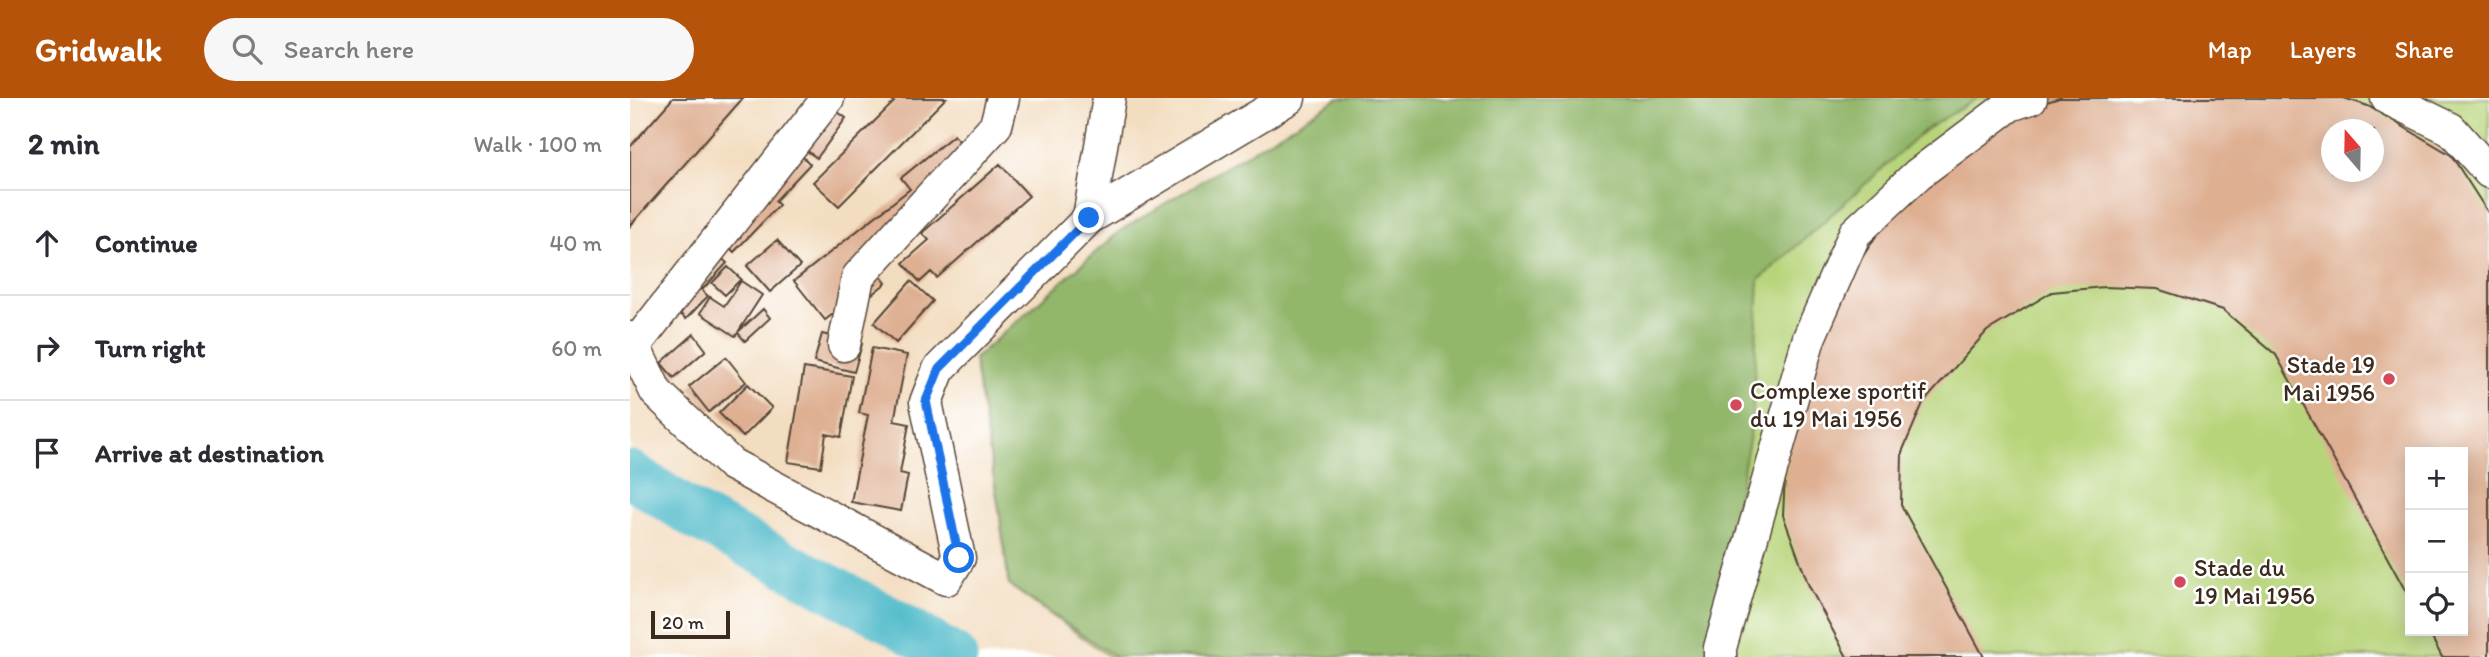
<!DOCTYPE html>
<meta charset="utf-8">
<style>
:root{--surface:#fff;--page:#f7f7f7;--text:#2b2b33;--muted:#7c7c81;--line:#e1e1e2;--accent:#b45309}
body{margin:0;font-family:Itim,sans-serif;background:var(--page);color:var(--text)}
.controls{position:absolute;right:21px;bottom:21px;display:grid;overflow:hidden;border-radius:0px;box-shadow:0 4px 18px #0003}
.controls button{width:63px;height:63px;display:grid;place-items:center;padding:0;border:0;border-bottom:2px solid var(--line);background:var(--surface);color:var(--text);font:35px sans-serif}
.compass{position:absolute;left:1691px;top:21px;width:63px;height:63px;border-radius:50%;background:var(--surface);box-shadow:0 4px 18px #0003;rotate:340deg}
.scale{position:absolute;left:21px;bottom:18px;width:79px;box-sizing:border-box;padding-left:7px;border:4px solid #3b2a1e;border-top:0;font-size:19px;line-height:24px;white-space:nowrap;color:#3b2a1e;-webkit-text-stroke:5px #fff;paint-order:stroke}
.stop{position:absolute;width:21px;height:21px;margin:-16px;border:5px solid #1a73e8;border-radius:50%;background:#fff}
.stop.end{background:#1a73e8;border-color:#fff;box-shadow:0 2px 7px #0008}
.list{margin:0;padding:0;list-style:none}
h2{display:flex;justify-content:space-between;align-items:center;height:91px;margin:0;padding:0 28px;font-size:30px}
h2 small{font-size:23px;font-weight:400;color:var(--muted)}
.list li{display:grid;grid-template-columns:46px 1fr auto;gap:21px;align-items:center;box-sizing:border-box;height:105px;padding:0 28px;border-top:2px solid var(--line)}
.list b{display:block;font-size:26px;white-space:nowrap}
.list em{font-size:23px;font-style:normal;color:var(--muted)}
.icon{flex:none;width:38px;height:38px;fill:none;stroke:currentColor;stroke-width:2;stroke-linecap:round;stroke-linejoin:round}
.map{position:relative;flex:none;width:1859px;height:559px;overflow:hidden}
header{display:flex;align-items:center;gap:42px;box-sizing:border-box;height:98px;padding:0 35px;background:var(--accent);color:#fff}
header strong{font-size:33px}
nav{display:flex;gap:38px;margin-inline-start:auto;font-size:24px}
.search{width:490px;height:63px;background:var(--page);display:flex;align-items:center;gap:18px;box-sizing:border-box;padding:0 24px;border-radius:38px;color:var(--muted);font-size:26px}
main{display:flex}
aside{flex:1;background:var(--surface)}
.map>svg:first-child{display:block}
</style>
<header>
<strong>Gridwalk</strong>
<div class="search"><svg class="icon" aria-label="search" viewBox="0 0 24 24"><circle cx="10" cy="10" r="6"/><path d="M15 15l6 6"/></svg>Search here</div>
<nav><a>Map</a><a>Layers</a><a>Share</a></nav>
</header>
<main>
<aside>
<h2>2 min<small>Walk · 100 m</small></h2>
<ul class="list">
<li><svg class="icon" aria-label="ahead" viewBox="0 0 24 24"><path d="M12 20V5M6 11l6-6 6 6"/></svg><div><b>Continue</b></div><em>40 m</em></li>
<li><svg class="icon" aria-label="right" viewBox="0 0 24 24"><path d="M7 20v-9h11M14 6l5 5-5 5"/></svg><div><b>Turn right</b></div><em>60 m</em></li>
<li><svg class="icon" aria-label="arrive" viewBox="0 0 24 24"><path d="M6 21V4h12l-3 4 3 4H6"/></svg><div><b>Arrive at destination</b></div></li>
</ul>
</aside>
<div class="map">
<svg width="1859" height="559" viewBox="0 0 1859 559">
<rect width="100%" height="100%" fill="#fff"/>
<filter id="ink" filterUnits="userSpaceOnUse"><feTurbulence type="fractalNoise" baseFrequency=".0143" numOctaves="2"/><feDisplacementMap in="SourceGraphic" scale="14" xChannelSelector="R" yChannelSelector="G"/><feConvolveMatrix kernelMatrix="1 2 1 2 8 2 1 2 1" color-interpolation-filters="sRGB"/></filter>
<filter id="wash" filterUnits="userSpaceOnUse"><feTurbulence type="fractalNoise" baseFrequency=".00686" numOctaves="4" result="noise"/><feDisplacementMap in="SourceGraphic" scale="28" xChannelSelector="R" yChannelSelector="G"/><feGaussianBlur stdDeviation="1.57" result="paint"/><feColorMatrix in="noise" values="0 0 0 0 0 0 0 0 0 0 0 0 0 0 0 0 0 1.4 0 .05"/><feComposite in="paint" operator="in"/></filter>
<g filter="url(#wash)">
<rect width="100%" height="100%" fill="#f3ddc0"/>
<path fill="#b8d47a" stroke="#7a7f4c" stroke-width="2" fill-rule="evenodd" d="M709 0H1859V559H480L379 487 369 411 344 261 490 133ZM1702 32H1744V74H1702ZM1780 354H1833V533H1780Z"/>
<path fill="#92b66a" stroke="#667044" stroke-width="2" d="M709 0H1348L1295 32 1129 182 1122 327 1077 559H486L379 487 369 411 344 261 490 133Z"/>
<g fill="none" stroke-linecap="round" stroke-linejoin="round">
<path stroke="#4db9c9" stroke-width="47" d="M0 376 67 419 268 526 324 559"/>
</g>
<g id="blocks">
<path fill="#deaf91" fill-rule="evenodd" d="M43 0H113L0 128V49Z
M189 0 216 20 187 60 157 38Z
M260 0H316L209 108 183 84 264 4Z
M1429 0H1714L1738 8 1821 57 1859 116V559H1812L1798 533H1833V354H1780V501L1646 257 1593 212 1527 191 1474 189 1422 194 1357 233 1293 305 1272 354 1271 407 1354 559H1217L1179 488 1153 417 1156 359 1208 197 1255 124 1300 77 1405 8ZM1702 32H1744V74H1702Z
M324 37 344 62 238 162 256 185 232 204 227 198 195 222 164 183 280 91 271 80Z
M161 47 180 66 145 103 149 107 104 154 80 131Z
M370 66 399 98 307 180 301 174 290 184 273 165 299 142 292 135Z
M147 142 170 168 140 194 117 168Z
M75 145 97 165 73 191 50 170Z
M98 169 111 181 95 197 82 185Z
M52 174 78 198 56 221 30 197Z
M111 183 132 197 108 234 133 211 140 220 115 243 108 235 105 238 70 215 80 199 94 208Z
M281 183 303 203 266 245 244 225Z
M64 236 76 252 44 280 31 265Z
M192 236 232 246 224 274 184 264Z
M242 250 277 257 264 323 279 326 270 375 278 377 271 413 221 404 238 317 229 315Z
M96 259 116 284 79 314 59 289Z
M174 270 222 278 211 339 196 336 191 369 158 364Z
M118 286 142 310 113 339 89 315Z"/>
</g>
</g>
<g filter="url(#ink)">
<use href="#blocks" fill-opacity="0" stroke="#574536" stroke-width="2"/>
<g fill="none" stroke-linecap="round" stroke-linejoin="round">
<g stroke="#574536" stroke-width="35">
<path id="minor" d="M1757 0 1821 31 1859 74
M459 120 479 0
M0 240 26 294 101 366 316 481 329 460 296 304 309 271 459 120 659 0
M5 247 198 0
M214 247 228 179 366 27 373 0
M1090 559V550L1179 240 1225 135 1288 76 1380 7 1401 0"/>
</g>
<use href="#minor" stroke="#fff" stroke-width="32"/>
</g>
</g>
<g fill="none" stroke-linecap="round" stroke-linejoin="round" filter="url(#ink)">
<path stroke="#1a73e8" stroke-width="9" d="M329 460 296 303 309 271 459 120"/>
</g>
<g fill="#d1495b" stroke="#fff" stroke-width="2.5">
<circle cx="1759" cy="281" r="7"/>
<circle cx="1106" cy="307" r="7"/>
<circle cx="1550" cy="484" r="7"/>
</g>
<g text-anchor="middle" stroke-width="5" stroke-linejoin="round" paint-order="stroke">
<g font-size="24" fill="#3b2a1e" stroke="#fff" text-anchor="start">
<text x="1745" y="275" text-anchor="end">Stade 19<tspan x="1745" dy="28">Mai 1956</tspan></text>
<text x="1120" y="301">Complexe sportif<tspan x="1120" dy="28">du 19 Mai 1956</tspan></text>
<text x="1564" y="478">Stade du<tspan x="1564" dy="28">19 Mai 1956</tspan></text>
</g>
</g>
</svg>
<div class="controls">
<button>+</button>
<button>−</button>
<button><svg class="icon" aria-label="locate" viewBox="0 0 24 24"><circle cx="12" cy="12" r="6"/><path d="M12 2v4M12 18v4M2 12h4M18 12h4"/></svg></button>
</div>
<svg class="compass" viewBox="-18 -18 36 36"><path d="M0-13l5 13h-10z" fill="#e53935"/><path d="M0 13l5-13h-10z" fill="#7c7c81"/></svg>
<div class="scale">20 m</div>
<div class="stop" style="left:329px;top:460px"></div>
<div class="stop end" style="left:459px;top:120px"></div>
</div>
</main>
